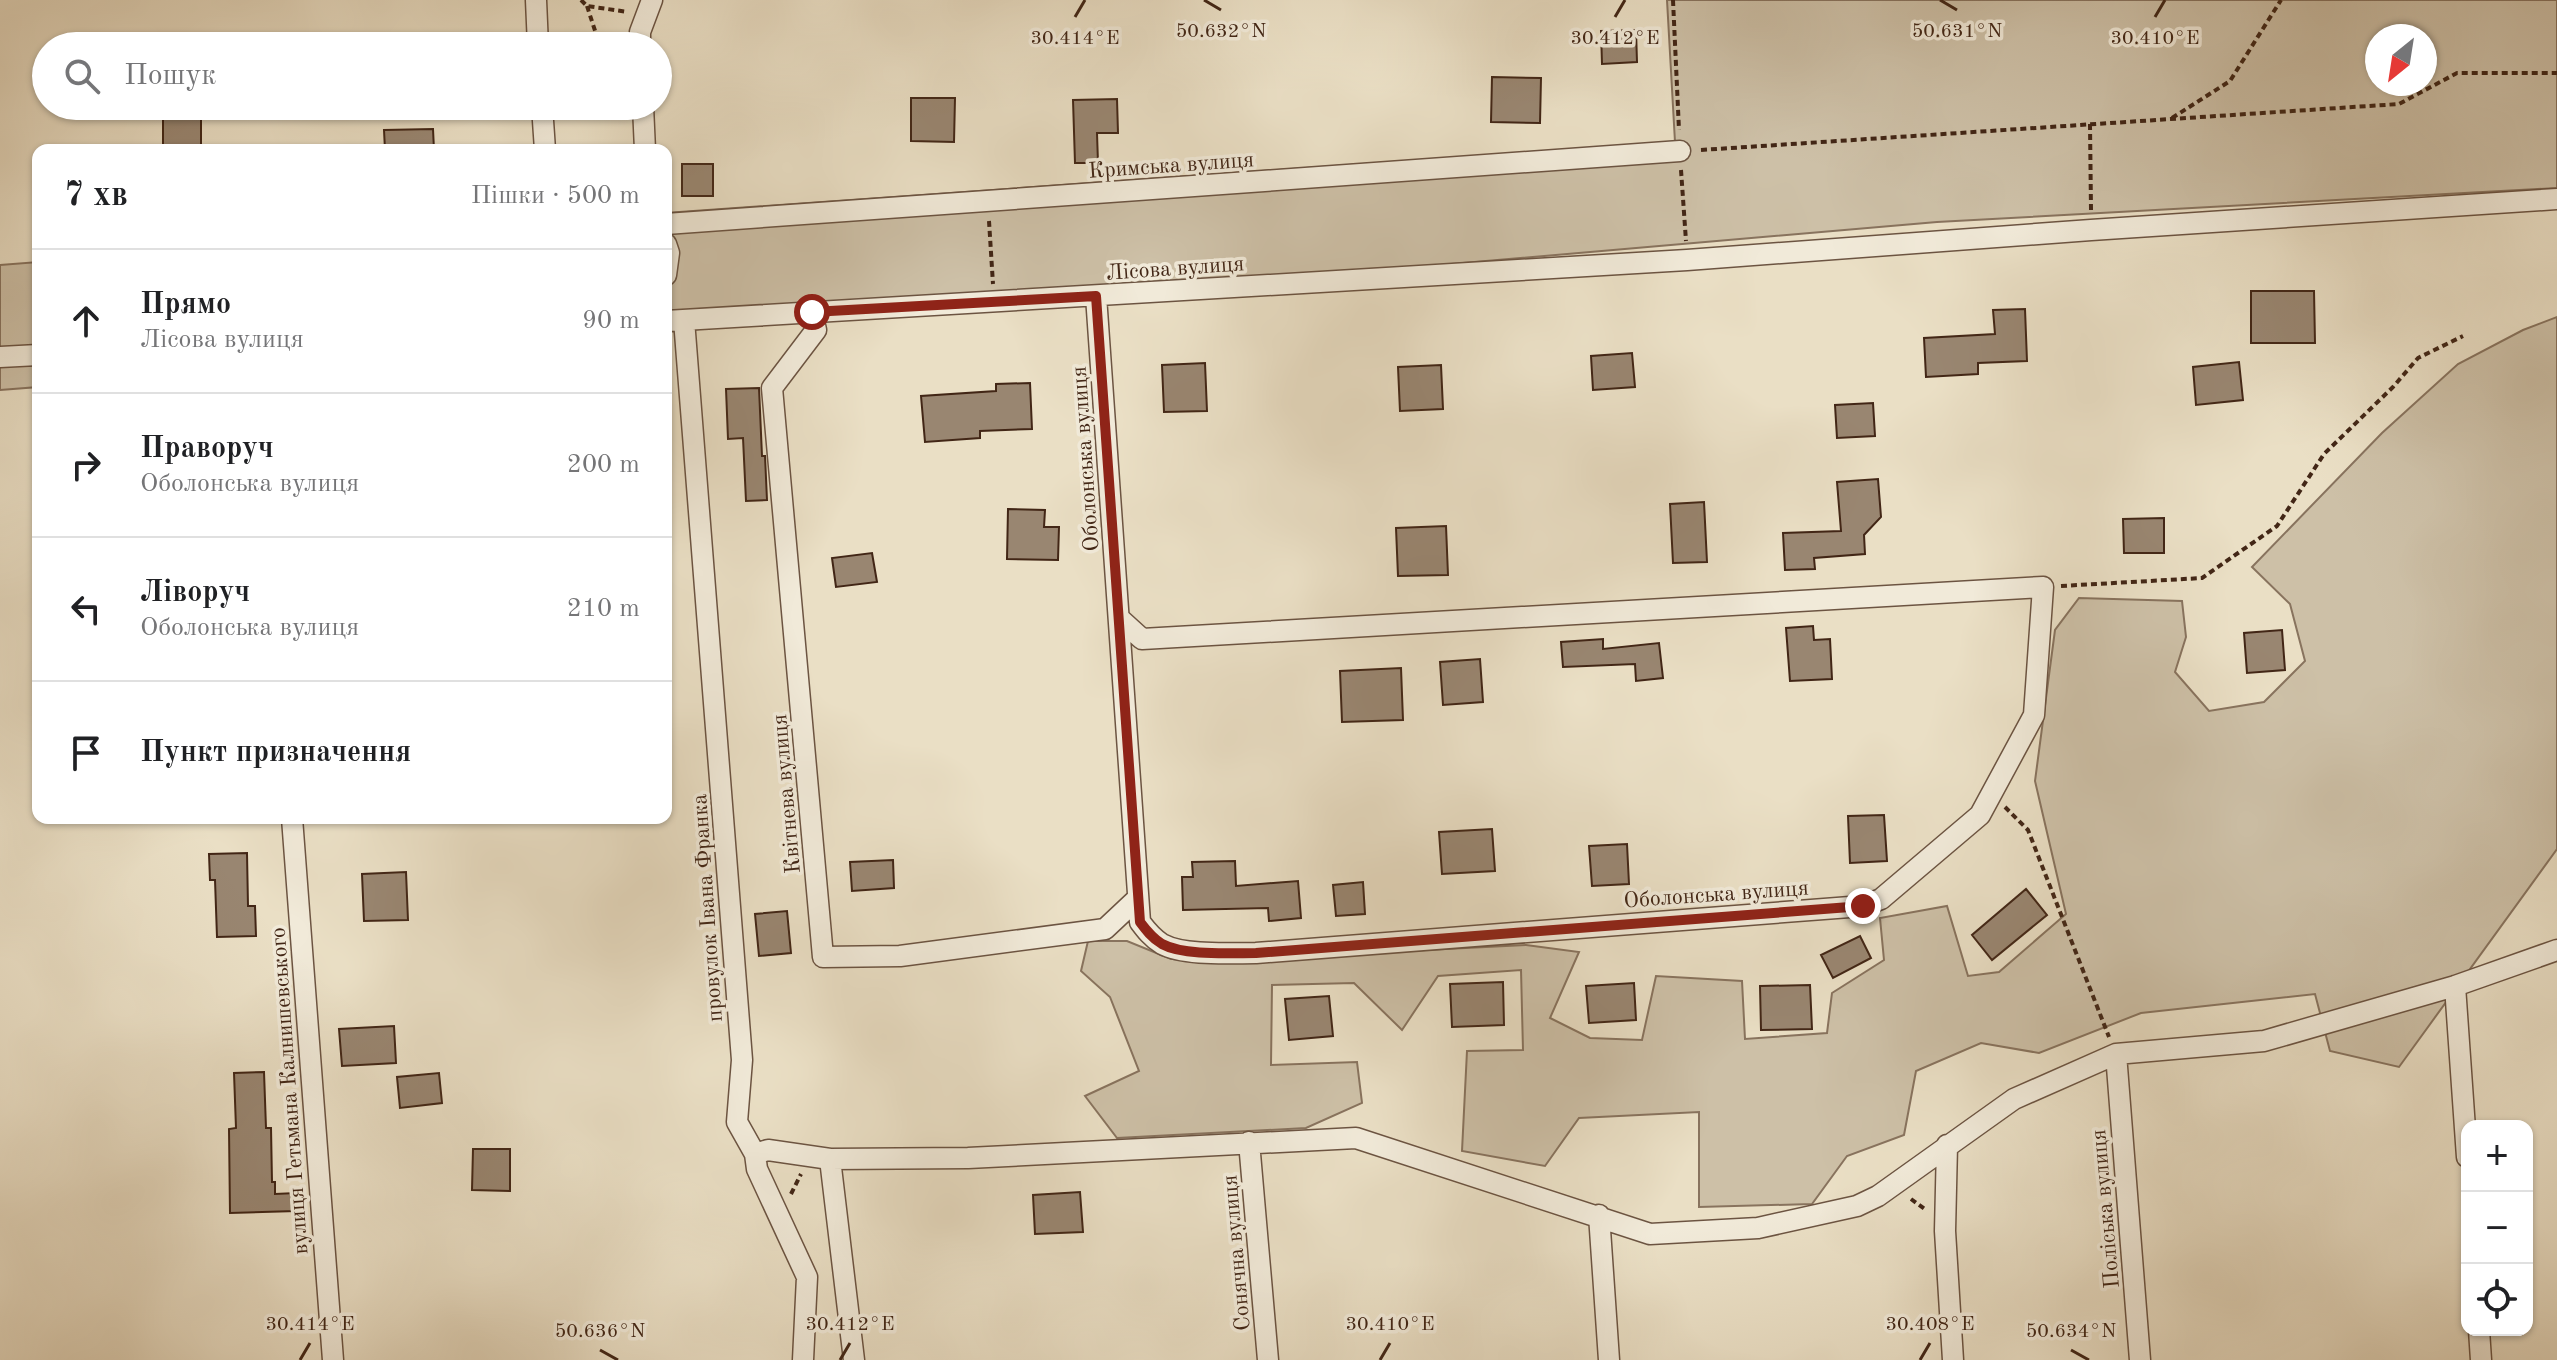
<!DOCTYPE html>
<html lang="uk">
<meta charset="utf-8">
<style>
:root{--surface:#fff;--page:#f6f6f6;--text:#202124;--muted:#757577;--line:#e0e0e0}
body{margin:0;font-family:"Old Standard TT",serif;background:var(--page);color:var(--text)}
.controls{position:absolute;right:24px;bottom:24px;display:grid;overflow:hidden;border-radius:16px;box-shadow:0 2px 6px #0004}
.controls button{width:72px;height:72px;display:grid;place-items:center;padding:0;border:0;border-bottom:2px solid var(--line);background:var(--surface);color:var(--text);font:40px sans-serif}
.compass{position:absolute;left:2365px;top:24px;width:72px;height:72px;border-radius:50%;background:var(--surface);box-shadow:0 2px 6px #0004;rotate:210deg}
.stop{position:absolute;width:24px;height:24px;margin:-18px;border:6px solid #8f2418;border-radius:50%;background:#fff}
.stop.end{background:#8f2418;border-color:#fff;box-shadow:0 2px 8px #0008}
.list{margin:0;padding:0;list-style:none}
h2{display:flex;justify-content:space-between;align-items:center;height:104px;margin:0;padding:0 32px;font-size:34px}
h2 small{font-size:26px;font-weight:400;color:var(--muted)}
.list li{display:grid;grid-template-columns:52px 1fr auto;gap:24px;align-items:center;box-sizing:border-box;height:144px;padding:0 32px;border-top:2px solid var(--line)}
.list b{display:block;font-size:30px;white-space:nowrap}
.list p{margin:0;font-size:26px;white-space:nowrap;color:var(--muted)}
.list em{font-size:26px;font-style:normal;color:var(--muted)}
.icon{flex:none;width:44px;height:44px;fill:none;stroke:currentColor;stroke-width:2;stroke-linecap:round;stroke-linejoin:round}
.map{position:relative;flex:none;width:2557px;height:1360px;overflow:hidden}
.search{position:absolute;background:var(--surface);box-shadow:0 2px 6px #0004;left:32px;top:32px;width:640px;height:88px;display:flex;align-items:center;gap:20px;box-sizing:border-box;padding:0 28px;border-radius:44px;color:var(--muted);font-size:30px}
.panel{position:absolute;background:var(--surface);box-shadow:0 2px 6px #0004;left:32px;top:144px;width:640px;height:680px;border-radius:16px}
.map>svg:first-child{display:block}
</style>
<div class="map">
<svg width="2557" height="1360" viewBox="0 0 2557 1360">
<rect width="100%" height="100%" fill="#eadfc5"/>
<filter id="stains"><feTurbulence type="fractalNoise" baseFrequency=".0025" numOctaves="4"/><feColorMatrix values="0 0 0 0 .2 0 0 0 0 .09 0 0 0 0 .02 0 0 0 .5 -.17"/></filter>
<radialGradient id="worn" r=".72"><stop offset=".6" stop-color="#630" stop-opacity="0"/><stop offset="1" stop-color="#630" stop-opacity=".3"/></radialGradient>
<path fill="#cdc0a7" stroke="#88735e" stroke-width="2" fill-rule="evenodd" d="M1667 0H2557V188L1937 222 666 332V213L1675 142ZM2377 36H2425V84H2377Z
M38 262V387L0 390V265Z
M2557 317V849L2399 1067 2330 1051 2315 994 2141 1013 2039 1053 1981 1043 1916 1071 1904 1135 1847 1156 1812 1204 1699 1207V1112L1579 1118 1545 1166 1462 1151 1467 1051 1523 1050 1521 970 1438 976 1402 1030 1354 983 1272 985 1271 1065 1357 1062 1362 1103 1306 1128 1117 1138 1085 1096 1139 1071 1110 997 1081 971 1088 941H1127L1171 959 1305 956 1526 945 1579 952 1550 1018 1590 1038 1642 1040 1656 976 1742 981 1745 1039 1827 1033 1832 993 1884 960 1880 918 1947 906 1968 976 1999 972 2066 914 2035 781 2055 630 2079 598 2182 601 2186 637 2175 672 2209 711 2264 702 2305 661 2290 604 2252 567 2382 433 2458 364 2523 330Z"/>
<path fill="#998671" stroke="#422616" stroke-width="2" d="M1636 30 1637 62 1602 64 1601 31Z
M1492 77 1541 78 1540 123 1491 122Z
M911 98H955L954 142 911 141Z
M1117 99 1118 133H1097L1098 163H1075L1073 100Z
M163 110H201V150H163Z
M433 129 434 150H385L384 130Z
M682 164H713V196H682Z
M2251 291H2314L2315 343H2251Z
M2025 309 2027 361 1978 363V374L1926 377 1924 338 1995 334 1993 310Z
M1632 353 1635 387 1593 390 1591 356Z
M2239 362 2243 400 2196 405 2193 367Z
M1205 363 1207 411 1164 412 1162 365Z
M1441 365 1443 409 1400 411 1398 367Z
M1030 383 1032 429 980 431V438L925 442 921 396 996 391V384Z
M759 388 762 456H765L767 500 746 501 743 438 728 439 726 389Z
M1873 403 1875 436 1837 438 1835 405Z
M1878 479 1881 517 1864 535 1865 554 1814 558 1815 569 1785 570 1783 533 1841 531 1837 482Z
M1704 502 1707 562 1673 563 1670 504Z
M1008 509 1045 510 1044 527H1059L1058 560 1007 559Z
M2164 518V553H2124L2123 519Z
M1446 526 1448 575 1398 576 1396 528Z
M872 553 877 582 836 587 832 558Z
M1813 626 1814 640 1830 639 1832 679 1790 681 1786 628Z
M2282 630 2285 670 2247 673 2244 633Z
M1603 639V649L1659 643 1663 678 1636 681 1635 664 1563 667 1561 642Z
M1480 659 1483 702 1443 705 1440 662Z
M1401 668 1403 720 1342 722 1340 671Z
M1884 815 1887 861 1850 863 1848 816Z
M1492 829 1495 871 1442 874 1439 832Z
M1627 844 1629 884 1592 886 1589 846Z
M247 853 248 906H255L256 936 217 937 215 880H210L209 854Z
M893 860 894 888 852 891 850 862Z
M1235 861 1236 886 1298 881 1301 918 1269 921 1268 908 1183 910 1182 877H1193L1192 862Z
M406 872 408 920 364 921 362 874Z
M1363 882 1365 914 1336 916 1333 885Z
M2026 889 2047 915 1992 960 1972 935Z
M787 911 791 953 759 956 755 914Z
M1860 936 1871 958 1833 978 1821 955Z
M1503 982 1504 1025 1452 1027 1450 984Z
M1634 983 1636 1020 1589 1023 1586 986Z
M1810 985 1812 1029 1761 1030 1760 986Z
M1329 996 1333 1036 1289 1040 1285 999Z
M394 1026 396 1063 342 1066 339 1029Z
M264 1072 266 1128H271L272 1182H275V1194L296 1193V1211L230 1213 229 1129 236 1128 234 1073Z
M439 1073 442 1103 400 1108 397 1077Z
M473 1149H510V1191L472 1190Z
M1080 1192 1083 1232 1035 1234 1033 1195Z"/>
<g fill="none" stroke-linecap="round" stroke-linejoin="round">
<g stroke="#6c5442" stroke-width="23">
<path id="minor" d="M536 0 538 46
M640 46V32L652 0
M542 106 545 150
M643 106 645 150
M666 224 1680 151
M666 244 669 253 666 275
M1096 296 1140 922C1146 930 1152 938 1162 944 1184 956 1230 953 1256 953L1863 906 1881 899 1980 815 2034 715 2043 587 1142 639 1120 619
M812 312 816 330 772 388 823 957 900 956 1105 929 1138 898
M684 320 742 1060 737 1122 755 1154
M666 321 1687 260 2091 230 2557 199
M0 357 38 355
M292 818 333 1360
M2455 986 2467 1157
M2116 1054 2140 1360
M1249 1142 1268 1360
M1947 1145 1945 1231 1953 1360
M830 1159 854 1360
M1599 1215 1609 1360
M2479 1330 2481 1360
M803 1360 807 1277 757 1169 755 1154 768 1150 830 1159 968 1158 1356 1138 1650 1234 1758 1228 1857 1206 1878 1196 2014 1099 2116 1054 2264 1041 2455 986 2557 950"/>
</g>
<path stroke="#422616" stroke-width="4" stroke-dasharray="6 4" stroke-linecap="butt" d="M581 0 587 6 628 12
M1673 0 1679 130
M587 6 600 46
M2172 118 2230 81 2281 0
M2090 124 2091 210
M1701 150 2399 104 2457 73H2557
M1681 170 1686 241
M989 221 993 284
M2061 586 2202 578 2277 526 2324 454 2393 387 2418 358 2463 336
M2005 807 2028 830 2109 1037
M791 1194 801 1174
M1911 1199 1926 1210"/>
<use href="#minor" stroke="#f1ead9" stroke-width="20"/>
</g>
<g fill="none" stroke-linecap="round" stroke-linejoin="round">
<path stroke="#8f2418" stroke-width="10" d="M812 312 1096 296 1140 922C1146 930 1152 938 1162 944 1184 956 1230 953 1256 953L1863 906"/>
</g>
<path fill="none" stroke="#422616" stroke-width="3" d="M1204 0 1221 10M1940 0 1957 10M1075 17 1085 0M1615 17 1625 0M2155 17 2165 0M600 1350 618 1360M2071 1350 2089 1360M300 1360 310 1343M840 1360 850 1343M1380 1360 1390 1343M1920 1360 1930 1343"/>
<g text-anchor="middle" stroke-width="7" stroke-linejoin="round" paint-order="stroke">
<g font-size="22" fill="#422616" stroke="#f1ead9">
<text transform="translate(1171 164) rotate(-4)" y="8">Кримська вулиця</text>
<text transform="translate(1175 267) rotate(-4)" y="8">Лісова вулиця</text>
<text transform="translate(1084 459) rotate(-94)" y="8">Оболонська вулиця</text>
<text transform="translate(785 794) rotate(-95)" y="8">Квітнева вулиця</text>
<text transform="translate(1716 893) rotate(-4)" y="8">Оболонська вулиця</text>
<text transform="translate(706 908) rotate(-94)" y="8">провулок Івана Франка</text>
<text transform="translate(288 1091) rotate(-94)" y="8">вулиця Гетьмана Калнишевського</text>
<text transform="translate(2104 1209) rotate(-95)" y="8">Поліська вулиця</text>
<text transform="translate(1235 1253) rotate(-95)" y="8">Сонячна вулиця</text>
</g>
</g>
<g font-size="20" text-anchor="middle" fill="#422616" stroke="#f1ead9" stroke-width="7" stroke-linejoin="round" paint-order="stroke">
<text x="1221" y="37">50.632°N</text>
<text x="1957" y="37">50.631°N</text>
<text x="1075" y="44">30.414°E</text>
<text x="1615" y="44">30.412°E</text>
<text x="2155" y="44">30.410°E</text>
<text x="310" y="1330">30.414°E</text>
<text x="850" y="1330">30.412°E</text>
<text x="1390" y="1330">30.410°E</text>
<text x="1930" y="1330">30.408°E</text>
<text x="600" y="1337">50.636°N</text>
<text x="2071" y="1337">50.634°N</text>
</g>
<rect width="100%" height="100%" filter="url(#stains)"/>
<rect width="100%" height="100%" fill="url(#worn)"/>
</svg>
<div class="controls">
<button>+</button>
<button>−</button>
<button><svg class="icon" aria-label="locate" viewBox="0 0 24 24"><circle cx="12" cy="12" r="6"/><path d="M12 2v4M12 18v4M2 12h4M18 12h4"/></svg></button>
</div>
<svg class="compass" viewBox="-18 -18 36 36"><path d="M0-13l5 13h-10z" fill="#e53935"/><path d="M0 13l5-13h-10z" fill="#757577"/></svg>
<div class="stop" style="left:812px;top:312px"></div>
<div class="stop end" style="left:1863px;top:906px"></div>
<div class="search"><svg class="icon" aria-label="search" viewBox="0 0 24 24"><circle cx="10" cy="10" r="6"/><path d="M15 15l6 6"/></svg>Пошук</div>
<section class="panel">
<h2>7 хв<small>Пішки · 500 m</small></h2>
<ul class="list">
<li><svg class="icon" aria-label="ahead" viewBox="0 0 24 24"><path d="M12 20V5M6 11l6-6 6 6"/></svg><div><b>Прямо</b><p>Лісова вулиця</p></div><em>90 m</em></li>
<li><svg class="icon" aria-label="right" viewBox="0 0 24 24"><path d="M7 20v-9h11M14 6l5 5-5 5"/></svg><div><b>Праворуч</b><p>Оболонська вулиця</p></div><em>200 m</em></li>
<li><svg class="icon" aria-label="left" viewBox="0 0 24 24"><path d="M17 20v-9H6M10 6l-5 5 5 5"/></svg><div><b>Ліворуч</b><p>Оболонська вулиця</p></div><em>210 m</em></li>
<li><svg class="icon" aria-label="arrive" viewBox="0 0 24 24"><path d="M6 21V4h12l-3 4 3 4H6"/></svg><div><b>Пункт призначення</b></div></li>
</ul>
</section>
</div>
